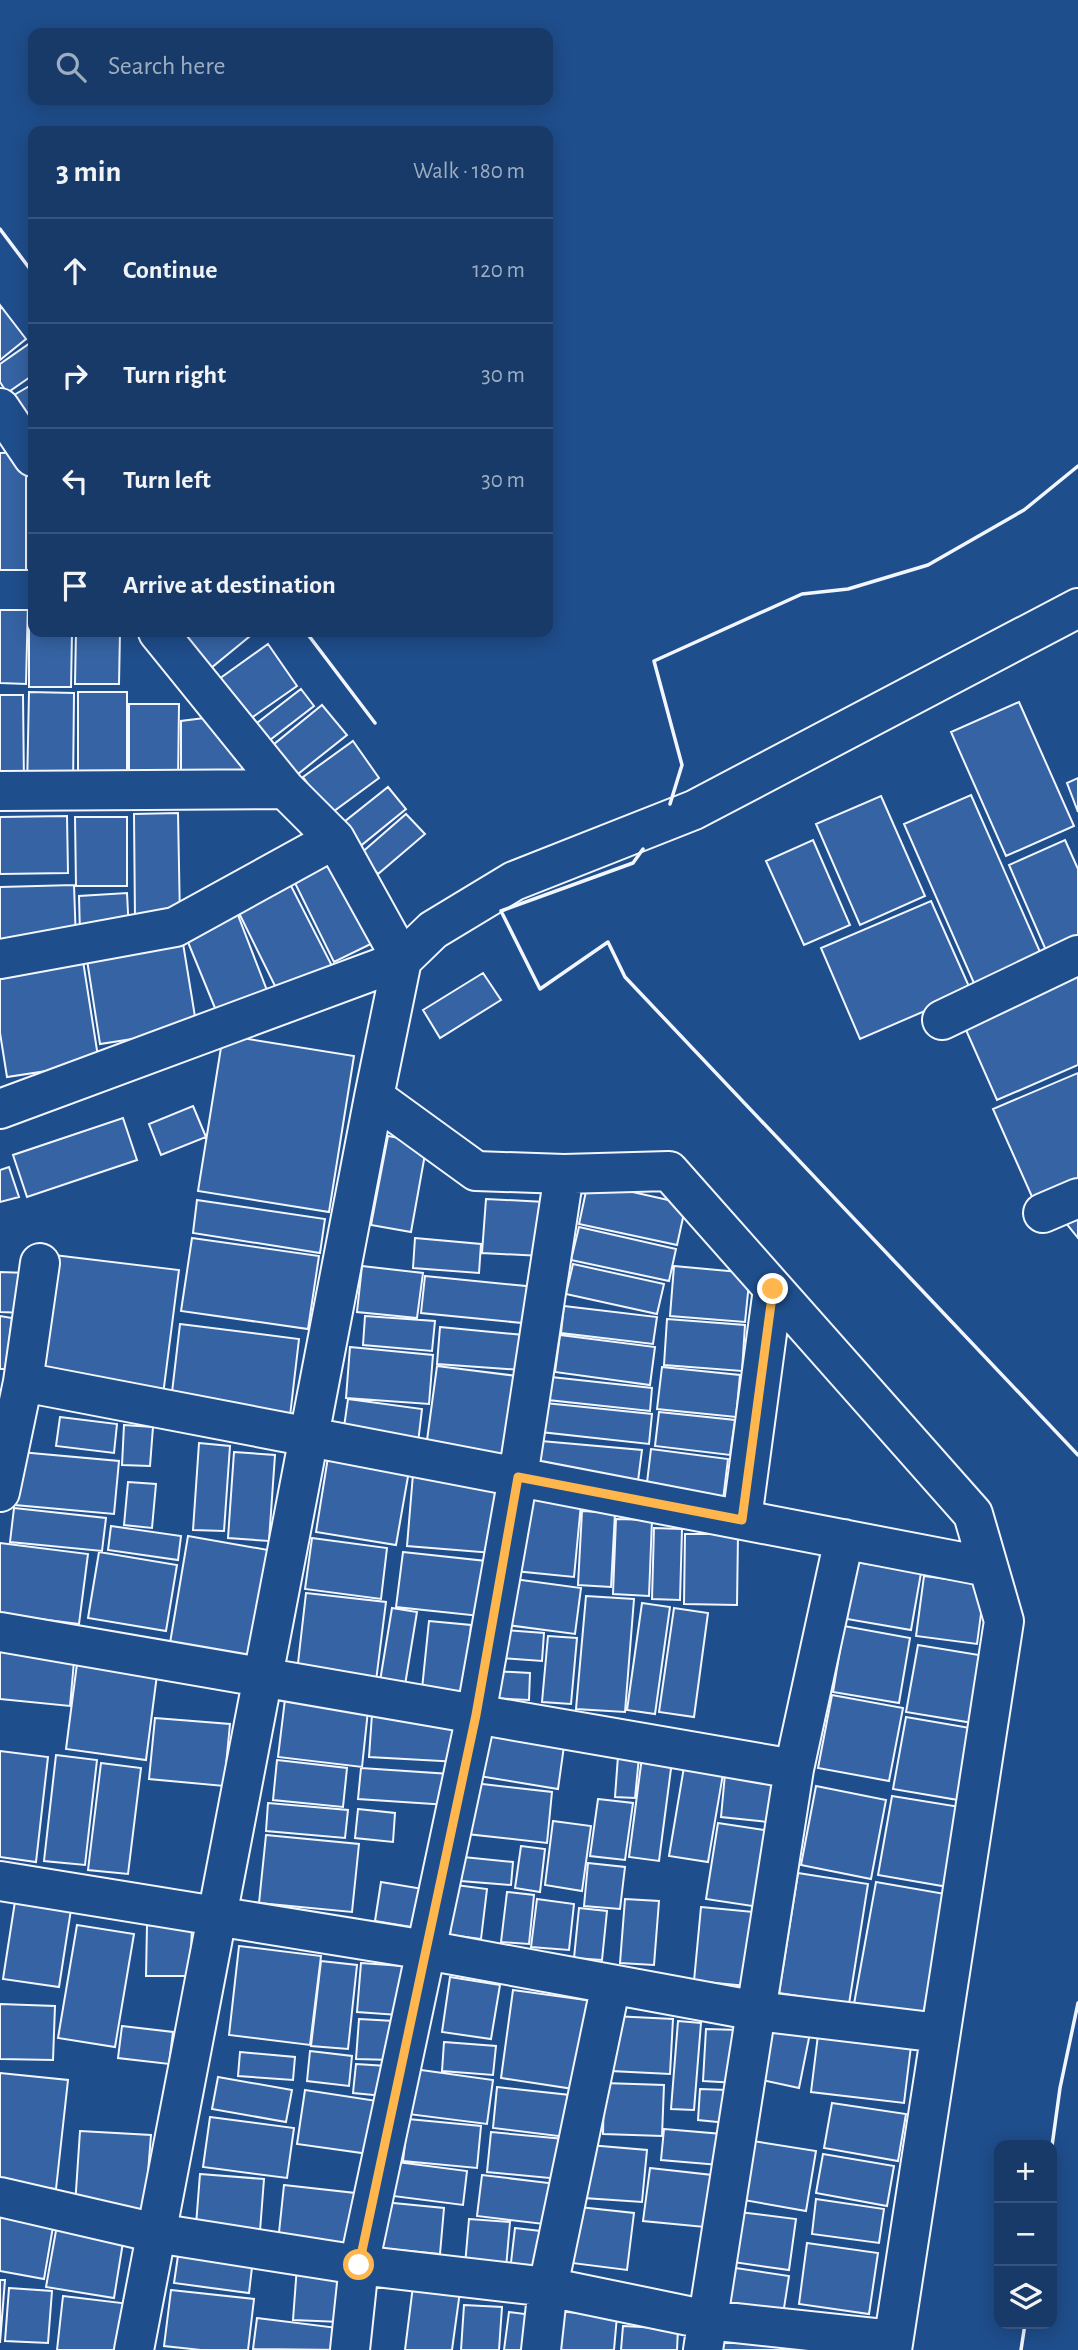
<!DOCTYPE html>
<meta charset="utf-8">
<style>
:root{--surface:#173a69;--page:#244571;--text:#f1f3f6;--muted:#9eadc0;--line:#36547d}
body{margin:0;font-family:"Alegreya Sans",sans-serif;background:var(--page);color:var(--text)}
.controls{position:absolute;right:21px;bottom:21px;display:grid;overflow:hidden;border-radius:14px;box-shadow:0 4px 18px #0003}
.controls button{width:63px;height:63px;display:grid;place-items:center;padding:0;border:0;border-bottom:2px solid var(--line);background:var(--surface);color:var(--text);font:35px sans-serif}
.stop{position:absolute;width:21px;height:21px;margin:-16px;border:5px solid #ffb74d;border-radius:50%;background:#fff}
.stop.end{background:#ffb74d;border-color:#fff;box-shadow:0 2px 7px #0008}
.list{margin:0;padding:0;list-style:none}
h2{display:flex;justify-content:space-between;align-items:center;height:91px;margin:0;padding:0 28px;font-size:30px}
h2 small{font-size:23px;font-weight:400;color:var(--muted)}
.list li{display:grid;grid-template-columns:46px 1fr auto;gap:21px;align-items:center;box-sizing:border-box;height:105px;padding:0 28px;border-top:2px solid var(--line)}
.list b{display:block;font-size:26px;white-space:nowrap}
.list em{font-size:23px;font-style:normal;color:var(--muted)}
.icon{flex:none;width:38px;height:38px;fill:none;stroke:currentColor;stroke-width:2;stroke-linecap:round;stroke-linejoin:round}
.map{position:relative;flex:none;width:1078px;height:2350px;overflow:hidden}
.search{position:absolute;background:var(--surface);box-shadow:0 4px 18px #0003;left:28px;top:28px;width:525px;height:77px;display:flex;align-items:center;gap:18px;box-sizing:border-box;padding:0 24px;border-radius:14px;color:var(--muted);font-size:26px}
.panel{position:absolute;background:var(--surface);box-shadow:0 4px 18px #0003;left:28px;top:126px;width:525px;height:511px;border-radius:14px}
.map>svg:first-child{display:block}
</style>
<div class="map">
<svg width="1078" height="2350" viewBox="0 0 1078 2350">
<rect width="100%" height="100%" fill="#1f4e8c"/>
<path fill="#3563a3" stroke="#f2f6ff" stroke-width="2" d="M0 305 26 339 0 360Z
M33 341V375L7 393 0 382V364Z
M33 384V425L14 395Z
M26 452V573H0V453Z
M0 600 28 601 26 684 0 683Z
M29 601H33V632H72L71 687H29Z
M76 632H120L119 684H75Z
M181 632H255L211 668Z
M268 644 297 686 247 721 219 679Z
M301 689 314 706 266 743 253 726Z
M29 692 74 693 73 790 27 789Z
M78 692H127V786H78Z
M0 695H23L24 785H0Z
M1019 702 1074 826 1006 856 951 732Z
M129 704H179L178 783 129 782Z
M322 705 347 735 298 774 273 745Z
M212 717 258 783 181 780V721Z
M353 741 379 778 330 814 303 777Z
M1078 778V812L1067 783Z
M388 787 406 809 358 848 339 826Z
M971 795 1044 961 977 990 904 824Z
M881 796 925 896 860 925 816 824Z
M178 813 180 919H135L134 814Z
M406 814 425 834 378 874 360 854Z
M67 816 68 873 0 874V817Z
M75 817H127V886H76Z
M813 840 850 925 804 945 766 861Z
M1065 840 1078 869V942L1048 955 1009 865Z
M339 854 381 939 334 962 292 877Z
M288 880 332 966 278 992 236 907Z
M74 885 76 942 0 945V887Z
M127 893 129 933 80 934 79 896Z
M931 901 971 991 860 1039 821 948Z
M236 910 268 993 217 1013 183 930Z
M181 931 197 1029 100 1044 85 947Z
M83 961 99 1063 7 1077 0 1033V973Z
M1078 970V1065L997 1100 962 1021Z
M483 973 501 1000 440 1038 423 1010Z
M223 1035 354 1056 329 1212 198 1191Z
M1078 1073V1180L1033 1199 993 1109Z
M193 1106 206 1137 161 1155 149 1124Z
M123 1118 137 1160 27 1197 13 1155Z
M388 1136 427 1143 411 1232 371 1225Z
M9 1167 19 1197 0 1202V1170Z
M588 1182 686 1204 677 1245 579 1224Z
M486 1199 545 1202 542 1256 482 1253Z
M197 1200 325 1219 320 1253 193 1233Z
M1078 1217V1238L1065 1222Z
M579 1227 676 1249 669 1281 571 1260Z
M192 1238 319 1256 308 1329 181 1311Z
M415 1238 481 1244 479 1273 413 1268Z
M54 1255 179 1270 163 1395 39 1379Z
M573 1264 664 1284 657 1314 566 1294Z
M362 1266 423 1273 417 1318 357 1312Z
M674 1266 750 1273 745 1322 670 1316Z
M0 1272 27 1273 25 1313 0 1312Z
M425 1276 536 1287 532 1324 421 1313Z
M564 1306 657 1317 653 1344 561 1333Z
M0 1316 12 1318 6 1369H0Z
M365 1316 435 1321 432 1351 363 1345Z
M667 1319 745 1325 742 1371 664 1365Z
M180 1324 299 1339 290 1416 171 1401Z
M440 1327 524 1335 521 1370 437 1364Z
M560 1335 655 1347 650 1385 555 1372Z
M350 1347 433 1355 429 1404 346 1398Z
M437 1366 517 1376 505 1466 425 1455Z
M662 1367 740 1375 736 1417 657 1409Z
M551 1377 652 1388 650 1411 548 1400Z
M348 1399 422 1409 417 1451 342 1441Z
M545 1403 652 1414 649 1444 541 1432Z
M659 1412 735 1420 730 1455 655 1446Z
M60 1417 117 1424 114 1453 56 1446Z
M124 1425 153 1427 150 1466 122 1465Z
M541 1441 642 1450 638 1481 538 1471Z
M199 1443 230 1446 224 1531 193 1530Z
M651 1449 728 1459 723 1500 646 1491Z
M329 1451 410 1465 396 1545 316 1532Z
M20 1452 119 1461 114 1514 15 1505Z
M234 1452 275 1455 269 1541 228 1538Z
M413 1474 498 1480 493 1553 407 1546Z
M128 1482 156 1484 152 1528 124 1525Z
M523 1498 581 1504 574 1577 515 1571Z
M14 1508 106 1518 102 1551 10 1542Z
M582 1511 615 1513 611 1587 578 1585Z
M616 1519 652 1520 649 1596 613 1594Z
M111 1526 181 1536 178 1560 108 1550Z
M654 1528 682 1529 680 1600 652 1599Z
M685 1534H738L737 1605 684 1604Z
M188 1536 268 1550 251 1656 170 1643Z
M312 1538 387 1548 381 1599 305 1589Z
M0 1543 88 1554 79 1624 0 1614Z
M99 1552 177 1565 166 1631 88 1618Z
M403 1552 486 1561 480 1616 396 1607Z
M856 1562 921 1573 911 1630 847 1619Z
M924 1576 985 1584 977 1644 916 1636Z
M514 1579 581 1588 575 1634 507 1625Z
M306 1593 386 1602 376 1681 297 1672Z
M586 1596 634 1599 625 1712 576 1709Z
M642 1603 670 1607 655 1714 627 1710Z
M392 1608 417 1612 405 1685 380 1681Z
M674 1608 708 1613 694 1717 659 1712Z
M429 1621 471 1625 464 1693 422 1689Z
M844 1626 910 1638 899 1703 833 1692Z
M503 1630 544 1633 542 1661 501 1658Z
M548 1636 577 1638 571 1704 542 1702Z
M0 1642 75 1650 70 1706 0 1699Z
M918 1645 985 1656 973 1723 906 1712Z
M78 1656 158 1667 146 1760 66 1749Z
M493 1671 530 1673 529 1700 491 1698Z
M286 1691 369 1701 362 1767 278 1757Z
M832 1695 903 1708 889 1781 818 1768Z
M372 1714 462 1719 459 1762 369 1757Z
M906 1717 970 1728 958 1800 893 1789Z
M155 1718 230 1724 224 1786 149 1779Z
M480 1733 564 1746 558 1789 473 1775Z
M0 1751 48 1757 36 1862 0 1857Z
M56 1755 97 1760 85 1865 44 1861Z
M618 1756 639 1757 635 1798 615 1797Z
M642 1757 672 1761 659 1861 629 1857Z
M277 1760 347 1768 343 1807 273 1800Z
M685 1761 724 1768 708 1862 669 1856Z
M101 1763 141 1768 128 1874 88 1870Z
M361 1768 450 1774 448 1805 358 1799Z
M725 1774 782 1781 777 1823 721 1817Z
M474 1783 552 1792 547 1843 467 1834Z
M816 1786 886 1800 871 1879 801 1865Z
M892 1796 960 1807 948 1887 878 1875Z
M598 1799 633 1803 625 1860 590 1856Z
M268 1803 348 1810 345 1838 266 1831Z
M358 1809 395 1813 393 1842 355 1838Z
M553 1821 591 1826 582 1891 545 1885Z
M718 1823 778 1832 766 1908 706 1899Z
M266 1835 359 1844 352 1912 259 1903Z
M521 1846 545 1849 540 1892 515 1888Z
M463 1857 513 1862 511 1885 461 1881Z
M588 1863 625 1867 620 1909 584 1906Z
M798 1873 868 1884 849 2004 779 1993Z
M381 1882 435 1891 429 1930 375 1921Z
M876 1882 945 1894 923 2016 854 2004Z
M456 1885 487 1889 481 1939 450 1935Z
M507 1892 534 1895 529 1944 501 1942Z
M16 1895 72 1903 59 1987 3 1979Z
M537 1899 574 1904 569 1950 531 1947Z
M625 1899 659 1901 654 1965 620 1963Z
M701 1907 765 1913 758 1987 694 1981Z
M579 1908 607 1911 602 1960 574 1958Z
M77 1925 134 1934 115 2047 58 2038Z
M147 1925 192 1926 190 1976H146Z
M239 1946 321 1956 310 2045 229 2035Z
M321 1961 357 1965 348 2049 311 2046Z
M361 1963 403 1966 398 2015 357 2012Z
M450 1977 500 1985 491 2039 442 2032Z
M513 1990 593 2001 580 2090 501 2078Z
M0 2004 55 2006 53 2060 0 2059Z
M613 2016 673 2019 670 2074 611 2071Z
M359 2019 394 2021 392 2060 356 2059Z
M678 2021 701 2023 694 2110 671 2109Z
M767 2024 810 2033 799 2088 757 2079Z
M122 2026 173 2032 169 2064 118 2058Z
M706 2029 739 2030 737 2083 703 2081Z
M818 2035 911 2046 904 2103 811 2092Z
M444 2042 496 2046 493 2075 442 2071Z
M310 2051 352 2056 349 2086 307 2081Z
M240 2052 295 2057 293 2080 238 2076Z
M356 2064 387 2066 384 2096 353 2093Z
M414 2069 493 2080 487 2124 408 2114Z
M0 2073 68 2080 56 2189 0 2183Z
M218 2077 292 2090 286 2122 212 2109Z
M604 2083 664 2085 662 2136 603 2134Z
M497 2087 579 2096 574 2138 493 2128Z
M700 2089 728 2090 727 2123 698 2120Z
M305 2090 377 2101 369 2154 297 2144Z
M832 2103 906 2114 898 2161 824 2148Z
M210 2117 294 2128 287 2178 203 2167Z
M408 2119 481 2126 477 2168 403 2161Z
M664 2129 722 2134 719 2165 661 2160Z
M80 2131 151 2135 145 2211 75 2206Z
M491 2132 564 2139 560 2179 487 2172Z
M747 2140 816 2151 806 2211 738 2199Z
M589 2145 647 2150 642 2202 584 2198Z
M823 2154 894 2166 887 2206 816 2193Z
M397 2162 467 2171 463 2205 393 2196Z
M650 2168 721 2176 715 2228 643 2221Z
M200 2174 264 2179 260 2231 196 2225Z
M482 2175 557 2184 552 2225 477 2216Z
M284 2185 364 2194 358 2251 278 2242Z
M816 2199 884 2209 879 2243 812 2234Z
M383 2202 444 2208 440 2254 378 2248Z
M579 2207 634 2213 627 2270 572 2263Z
M0 2211 54 2221 44 2279 0 2271Z
M739 2212 796 2219 789 2270 733 2262Z
M469 2219 510 2222 506 2268 465 2265Z
M57 2225 124 2236 114 2298 46 2287Z
M515 2228 549 2232 545 2275 510 2271Z
M180 2242 254 2250 249 2293 174 2283Z
M807 2243 878 2253 869 2314 799 2304Z
M297 2266 344 2269 341 2322 293 2320Z
M729 2267 789 2276 782 2321 722 2313Z
M414 2278 461 2284 452 2350H405Z
M0 2280H5L0 2343Z
M9 2288 52 2291 48 2343 5 2341Z
M171 2290 254 2299 248 2350H201L164 2346Z
M63 2296 130 2304 124 2350H57Z
M464 2305 502 2307 499 2350H461Z
M555 2311 617 2316 614 2350H552Z
M509 2312 533 2315 529 2350H504Z
M257 2318 346 2329 343 2350 253 2349Z
M623 2326 678 2329 677 2350H621Z
M715 2330 791 2336 790 2350H713Z"/>
<g fill="none" stroke-linecap="round" stroke-linejoin="round">
<g stroke="#f2f6ff" stroke-width="42">
<path id="minor" d="M0 408 33 457
M0 590H33
M158 632 285 789 335 839 402 960 374 1097 476 1171 564 1174 669 1171 973 1514 1004 1621 892 2350
M0 791 285 789
M0 959 175 927 335 839
M942 1020 1078 955
M0 1109 402 960 433 930 514 881 694 810 1078 608
M1043 1213 1078 1198
M23 1382 988 1567
M0 1492 23 1382 40 1263
M742 1519 773 1289
M0 1632 794 1769
M0 1881 426 1950 757 2011 940 2033
M0 2197 156 2233 359 2265 548 2287 708 2320 893 2340
M134 2350 374 1097
M350 2350 359 2265 476 1715 518 1477 564 1174
M541 2350 548 2287 611 1984
M703 2350 794 1769 844 1539"/>
</g>
<use href="#minor" stroke="#1f4e8c" stroke-width="38"/>
<path stroke="#f2f6ff" stroke-width="3.5" d="M0 229 33 273
M306 632 375 723
M670 804 682 765 654 661 802 594 848 589 928 565 1024 510 1078 466
M643 849 633 863 501 911 540 989 608 942 625 977 1078 1455
M1052 2146 1060 2088 1078 2003
M1021 2350 1025 2324"/>
</g>
<g fill="none" stroke-linecap="round" stroke-linejoin="round">
<path stroke="#ffb74d" stroke-width="9" d="M359 2265 476 1715 518 1477 742 1520 773 1289"/>
</g>
</svg>
<div class="controls">
<button>+</button>
<button>−</button>
<button><svg class="icon" aria-label="layers" viewBox="0 0 24 24"><path d="M12 4l9 5-9 5-9-5zM3 14l9 5 9-5"/></svg></button>
</div>
<div class="stop" style="left:359px;top:2265px"></div>
<div class="stop end" style="left:773px;top:1289px"></div>
<div class="search"><svg class="icon" aria-label="search" viewBox="0 0 24 24"><circle cx="10" cy="10" r="6"/><path d="M15 15l6 6"/></svg>Search here</div>
<section class="panel">
<h2>3 min<small>Walk · 180 m</small></h2>
<ul class="list">
<li><svg class="icon" aria-label="ahead" viewBox="0 0 24 24"><path d="M12 20V5M6 11l6-6 6 6"/></svg><div><b>Continue</b></div><em>120 m</em></li>
<li><svg class="icon" aria-label="right" viewBox="0 0 24 24"><path d="M7 20v-9h11M14 6l5 5-5 5"/></svg><div><b>Turn right</b></div><em>30 m</em></li>
<li><svg class="icon" aria-label="left" viewBox="0 0 24 24"><path d="M17 20v-9H6M10 6l-5 5 5 5"/></svg><div><b>Turn left</b></div><em>30 m</em></li>
<li><svg class="icon" aria-label="arrive" viewBox="0 0 24 24"><path d="M6 21V4h12l-3 4 3 4H6"/></svg><div><b>Arrive at destination</b></div></li>
</ul>
</section>
</div>
